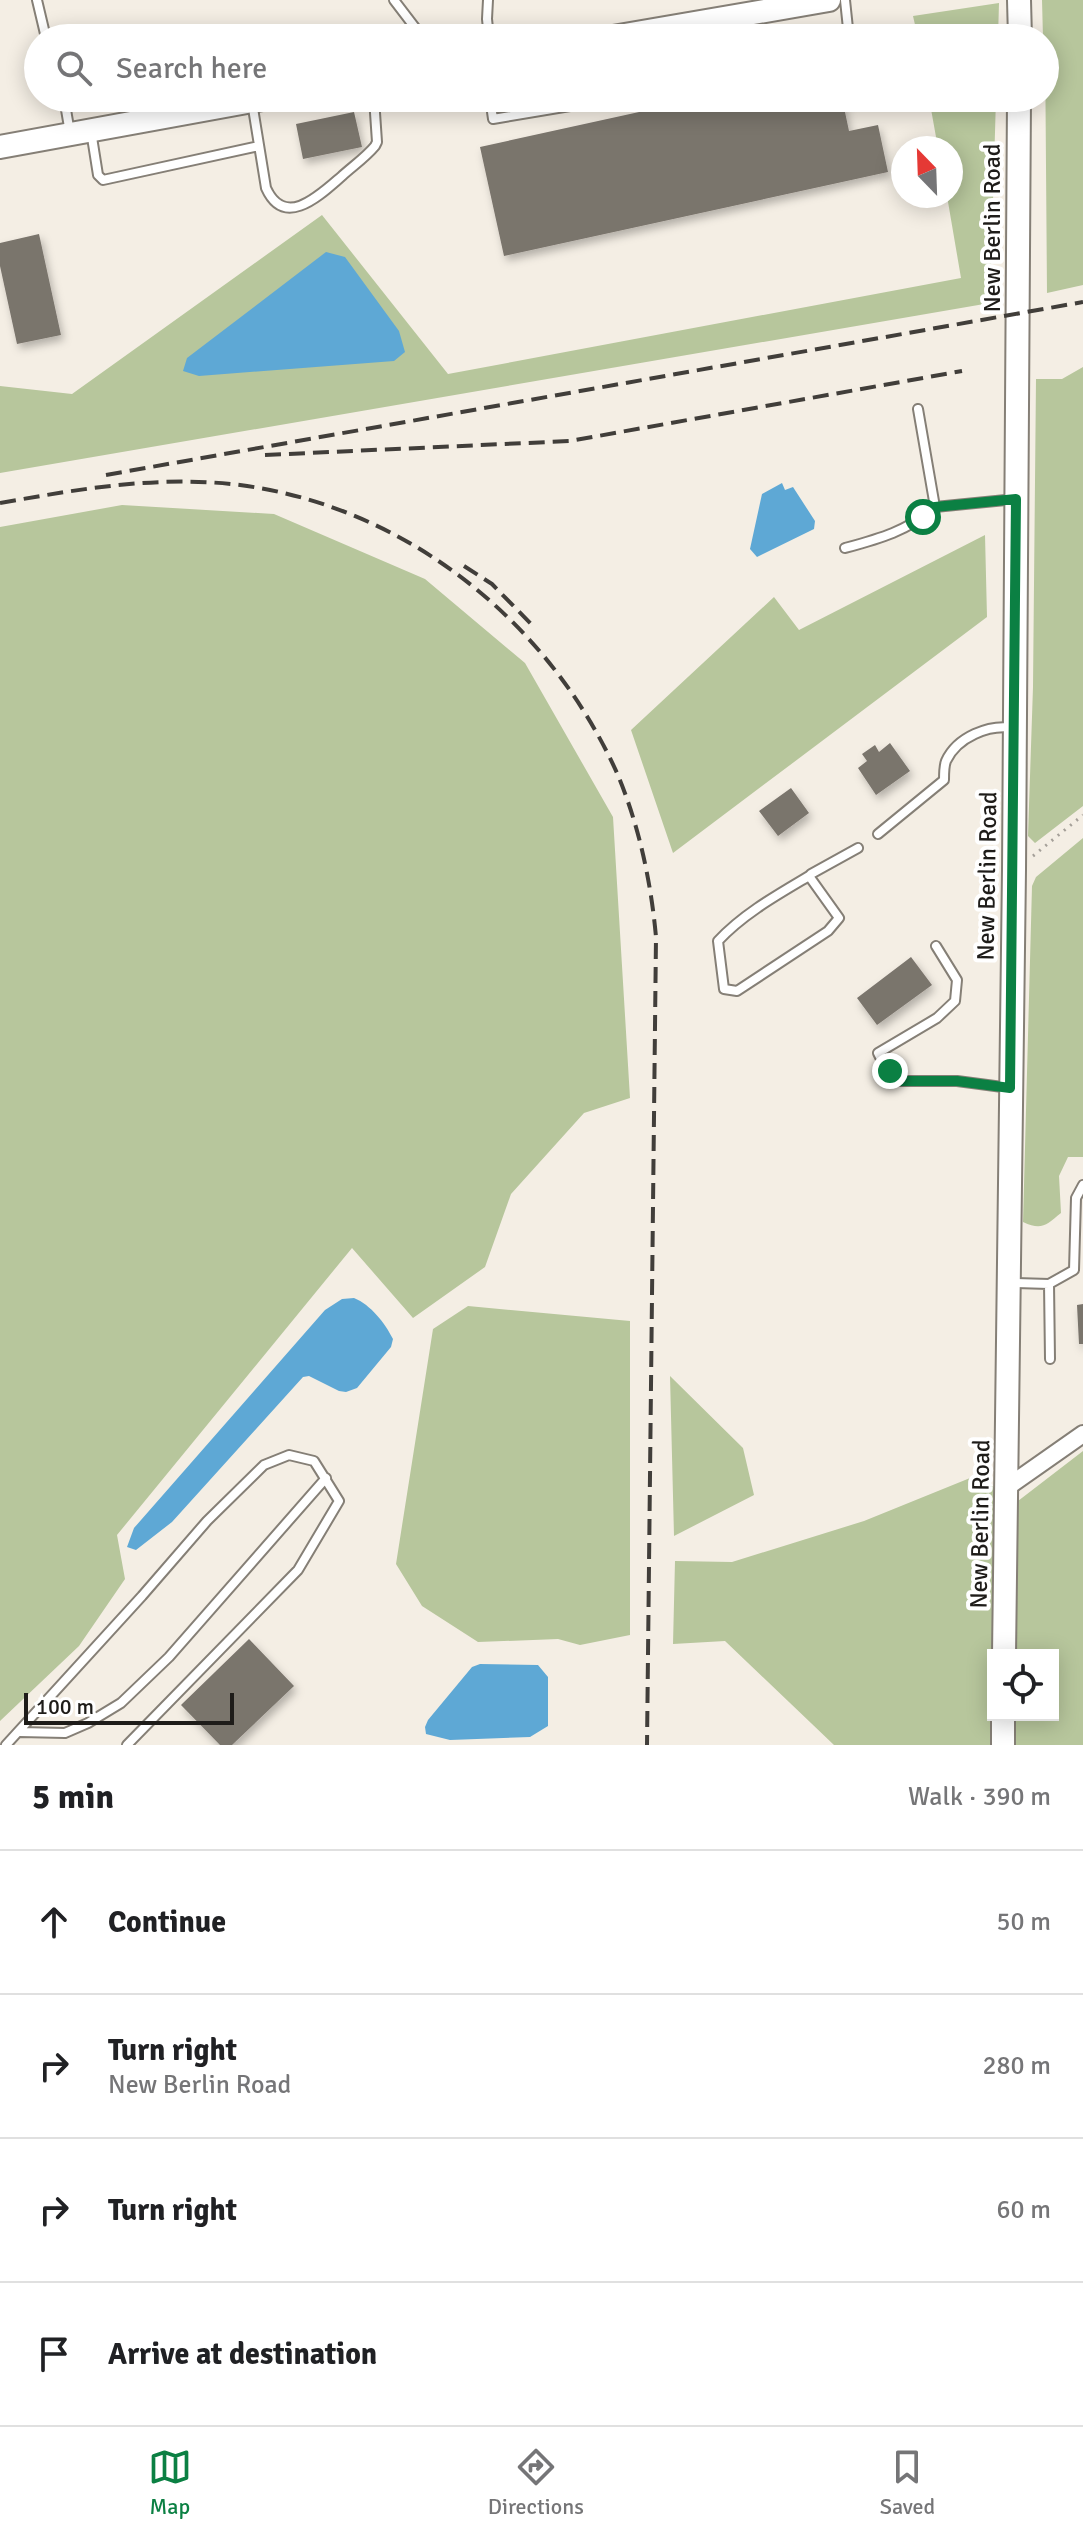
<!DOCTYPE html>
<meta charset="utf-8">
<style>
:root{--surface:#fff;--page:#f6f6f6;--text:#202124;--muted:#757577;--line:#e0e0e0;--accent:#0b8043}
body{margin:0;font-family:Signika,sans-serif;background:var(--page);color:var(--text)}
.controls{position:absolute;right:24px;bottom:24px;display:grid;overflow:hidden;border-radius:0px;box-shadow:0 4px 20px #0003}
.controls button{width:72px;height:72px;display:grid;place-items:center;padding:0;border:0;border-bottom:2px solid var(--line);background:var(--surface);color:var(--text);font:40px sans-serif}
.compass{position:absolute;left:891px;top:136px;width:72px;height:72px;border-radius:50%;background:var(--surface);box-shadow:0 4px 20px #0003;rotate:337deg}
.scale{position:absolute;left:24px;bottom:20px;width:210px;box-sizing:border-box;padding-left:8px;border:4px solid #1e1c19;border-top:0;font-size:22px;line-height:28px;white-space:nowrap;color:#1e1c19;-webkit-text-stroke:6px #fff;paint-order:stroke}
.stop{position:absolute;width:24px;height:24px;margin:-18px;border:6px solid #0b8043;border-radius:50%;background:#fff}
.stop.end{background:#0b8043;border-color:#fff;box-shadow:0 2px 8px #0008}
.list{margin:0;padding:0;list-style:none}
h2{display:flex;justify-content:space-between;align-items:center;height:104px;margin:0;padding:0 32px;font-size:34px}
h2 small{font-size:26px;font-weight:400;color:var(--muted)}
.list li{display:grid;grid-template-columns:52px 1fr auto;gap:24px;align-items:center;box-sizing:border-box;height:144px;padding:0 32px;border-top:2px solid var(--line)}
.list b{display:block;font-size:30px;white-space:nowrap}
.list p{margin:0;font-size:26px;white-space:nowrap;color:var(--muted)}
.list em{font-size:26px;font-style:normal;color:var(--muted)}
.icon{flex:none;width:44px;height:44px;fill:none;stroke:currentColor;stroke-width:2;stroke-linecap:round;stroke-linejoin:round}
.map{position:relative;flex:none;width:1083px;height:1745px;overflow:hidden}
.search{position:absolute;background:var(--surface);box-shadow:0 4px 20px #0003;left:24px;right:24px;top:24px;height:88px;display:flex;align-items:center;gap:20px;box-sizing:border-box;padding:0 28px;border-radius:44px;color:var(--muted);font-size:30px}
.sheet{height:680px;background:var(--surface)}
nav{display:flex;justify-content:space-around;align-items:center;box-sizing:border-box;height:112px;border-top:2px solid var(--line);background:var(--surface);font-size:22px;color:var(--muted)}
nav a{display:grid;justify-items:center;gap:4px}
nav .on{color:var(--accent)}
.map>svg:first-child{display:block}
</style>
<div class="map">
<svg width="1083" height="1745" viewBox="0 0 1083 1745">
<defs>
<filter id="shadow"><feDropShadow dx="3" dy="5" stdDeviation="4" flood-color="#0004"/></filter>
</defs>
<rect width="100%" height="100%" fill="#f4eee4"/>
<path fill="#b7c69c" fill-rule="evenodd" d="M1042 0H1083V285L1047 293 1045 38H1043Z
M999 3 998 38H918L913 16Z
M929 98H996L990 303 0 473V386L72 394 322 215 448 374 961 278 947 196H951V148H938Z
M1083 367V806L1035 843 1028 836 1033 687 1036 379H1062Z
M122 505 274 514 425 579 525 663 613 817 630 1098 584 1113 511 1194 485 1267 413 1318 352 1248 117 1535 125 1579 79 1646 0 1721V527Z
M985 535 987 617 673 853 631 730 774 597 799 630Z
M1083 838V1157H1068L1059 1176 1061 1213C1046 1225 1042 1231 1023 1222L1032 886 1036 877Z
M468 1306 630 1321V1635L580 1645 558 1639 478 1642 422 1606 396 1564 433 1329Z
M670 1376 743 1448 754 1495 674 1536Z
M1083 1451V1745H834L725 1641 673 1644 675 1561 732 1562 864 1521 975 1476 1018 1501ZM993 1655H1053V1715H993Z"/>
<path fill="#5ea8d5" d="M326 252 345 257 399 331 405 352 394 361 199 376 183 371 187 358Z
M782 483 785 490 793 487 815 521 814 529 757 557 750 549 762 494Z
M354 1298C371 1305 385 1323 393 1339L391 1347 357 1388 346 1392 339 1391 309 1376 303 1377 172 1522 136 1550 127 1547 134 1528 325 1310 342 1299Z
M480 1664 538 1665 548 1677V1726L530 1737 450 1740 426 1734 425 1727 428 1720 472 1667Z"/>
<path fill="#7a746c" filter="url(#shadow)" d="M703 98H842L849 131 878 125 888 172 504 256 480 147Z
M354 112 362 147 303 159 296 124Z
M39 234 61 335 17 344 0 266V243Z
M890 743 910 771 876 795 858 768 867 761 862 754 875 745 879 752Z
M791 788 809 813 778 836 759 811Z
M911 957 932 985 877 1025 857 998Z
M1083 1304V1344H1079L1077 1305Z
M249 1639 294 1686 232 1745H220L181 1705Z"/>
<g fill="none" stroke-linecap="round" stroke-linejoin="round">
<g stroke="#857f76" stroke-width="12">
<path id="service" d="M37 0 46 38
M394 0 423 38
M488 0 487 19 489 38
M845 0 849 38
M64 98 70 133
M490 98 493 119 618 98
M252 102 266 188C285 230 321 194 342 176 353 166 366 157 375 146L377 142 374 98
M91 131 98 175 103 180 259 146
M918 409 935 507 1016 499
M845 548C878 539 908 531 935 507
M878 834 944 780C944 774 944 766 946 761 957 737 989 724 1013 728
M809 876 839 918 828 931 737 991 724 989 718 941C743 914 777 895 809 876L811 874 858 848
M936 946 957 980 955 1001 937 1018 878 1053 884 1065 900 1081H957L1010 1088
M1012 1283 1049 1284 1074 1270 1076 1198 1083 1185
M1049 1284 1050 1359
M20 1732 65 1733 88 1723 121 1703 169 1657 326 1478
M6 1745 142 1596 207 1521 264 1465 289 1455 314 1461 339 1501 298 1570 127 1745"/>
</g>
<g stroke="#857f76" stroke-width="20">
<path id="minor" d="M1006 1488 1083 1434"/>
</g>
<g stroke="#857f76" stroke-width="26">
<path id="tertiary" d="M1019 0 1020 38
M607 38 829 0
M0 147 268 98
M1004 1655 1014 870 1019 98
M1003 1745V1715"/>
</g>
<path stroke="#a5a099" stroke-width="3" stroke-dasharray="2 6" stroke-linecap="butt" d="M1033 856 1083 815"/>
<use href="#service" stroke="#fff" stroke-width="8"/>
<use href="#minor" stroke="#fff" stroke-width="16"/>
<use href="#tertiary" stroke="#fff" stroke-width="22"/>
<path stroke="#413e3a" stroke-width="4" stroke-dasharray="16 8" stroke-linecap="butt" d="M265 455 570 441 962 371
M106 475 1083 302
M0 503C80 489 158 475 240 485 407 507 549 622 617 773 639 825 651 882 656 937L647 1745
M464 566 492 584 533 626"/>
</g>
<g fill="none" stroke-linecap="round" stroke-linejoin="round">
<path stroke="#0b8043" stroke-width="10" d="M890 1071 900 1081H957L1010 1088 1016 499 935 507 923 517"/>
</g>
<g text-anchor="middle" stroke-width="8" stroke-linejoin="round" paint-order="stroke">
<g font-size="24" fill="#1e1c19" stroke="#fff">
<text transform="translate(992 228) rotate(-90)" y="8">New Berlin Road</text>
<text transform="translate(987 876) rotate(-89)" y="8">New Berlin Road</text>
<text transform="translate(980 1524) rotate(-89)" y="8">New Berlin Road</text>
</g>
</g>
</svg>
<div class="controls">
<button><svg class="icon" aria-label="locate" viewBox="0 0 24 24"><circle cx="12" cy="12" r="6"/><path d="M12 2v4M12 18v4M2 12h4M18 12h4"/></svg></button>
</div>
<svg class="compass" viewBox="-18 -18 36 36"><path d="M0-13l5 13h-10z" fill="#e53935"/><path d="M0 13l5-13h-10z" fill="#757577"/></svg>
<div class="scale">100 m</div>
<div class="stop" style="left:923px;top:517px"></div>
<div class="stop end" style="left:890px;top:1071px"></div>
<div class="search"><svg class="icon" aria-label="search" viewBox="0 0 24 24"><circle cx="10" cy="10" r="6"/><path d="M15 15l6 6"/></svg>Search here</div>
</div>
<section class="sheet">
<h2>5 min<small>Walk · 390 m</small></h2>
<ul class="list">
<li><svg class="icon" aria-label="ahead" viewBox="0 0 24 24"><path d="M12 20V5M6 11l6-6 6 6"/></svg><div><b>Continue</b></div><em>50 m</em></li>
<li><svg class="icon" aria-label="right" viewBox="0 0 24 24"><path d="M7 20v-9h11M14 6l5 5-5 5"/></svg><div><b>Turn right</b><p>New Berlin Road</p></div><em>280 m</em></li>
<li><svg class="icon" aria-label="right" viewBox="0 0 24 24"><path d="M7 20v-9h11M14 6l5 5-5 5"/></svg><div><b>Turn right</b></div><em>60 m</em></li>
<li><svg class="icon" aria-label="arrive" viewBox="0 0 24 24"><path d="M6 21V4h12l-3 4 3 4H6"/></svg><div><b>Arrive at destination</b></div></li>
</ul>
</section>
<nav>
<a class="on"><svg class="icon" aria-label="map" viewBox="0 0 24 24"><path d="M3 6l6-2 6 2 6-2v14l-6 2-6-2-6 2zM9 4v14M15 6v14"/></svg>Map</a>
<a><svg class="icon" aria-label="directions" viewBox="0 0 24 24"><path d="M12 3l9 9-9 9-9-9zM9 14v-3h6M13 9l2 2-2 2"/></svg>Directions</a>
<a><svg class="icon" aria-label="saved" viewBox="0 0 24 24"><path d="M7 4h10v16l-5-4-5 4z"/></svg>Saved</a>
</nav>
